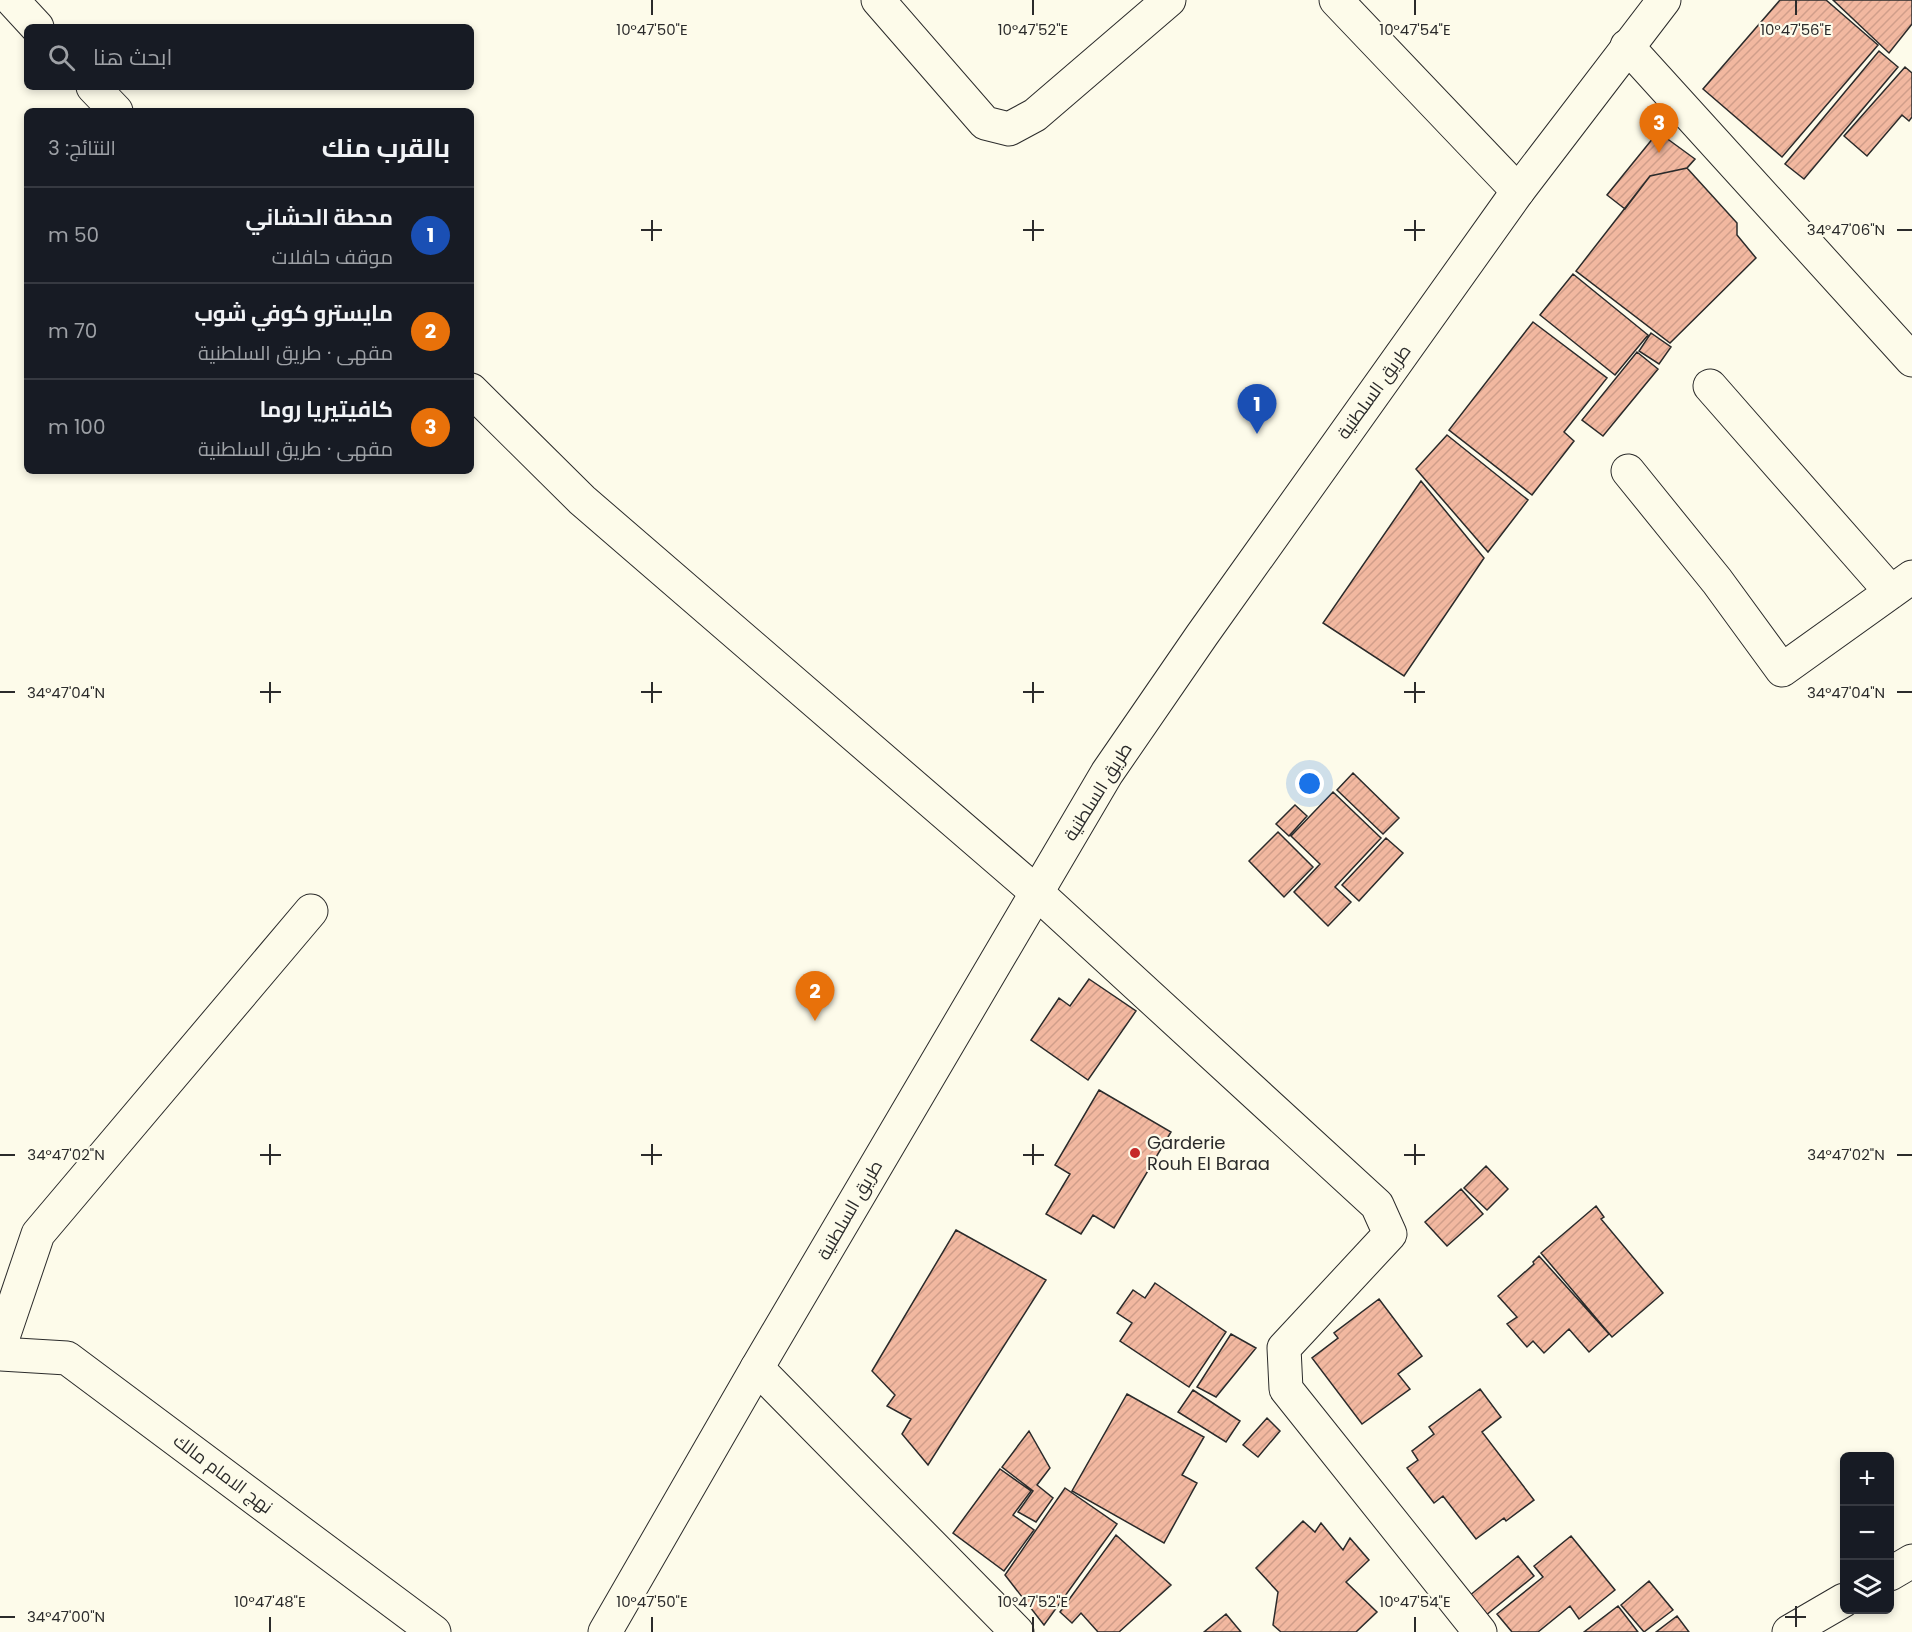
<!DOCTYPE html>
<html lang="ar">
<meta charset="utf-8">
<style>
:root{--surface:#171b24;--page:#242831;--text:#f1f3f6;--muted:#9ea1a6;--line:#363941;--accent:#b45309}
body{margin:0;font-family:Poppins,Cairo,sans-serif;background:var(--page);color:var(--text);direction:rtl}
.controls{position:absolute;right:18px;bottom:18px;display:grid;overflow:hidden;border-radius:9px;box-shadow:0 3px 9px #0003}
.controls button{width:54px;height:54px;display:grid;place-items:center;padding:0;border:0;border-bottom:2px solid var(--line);background:var(--surface);color:var(--text);font:30px sans-serif}
.you{position:absolute;left:1310px;top:784px;width:21px;height:21px;margin:-15px;border:4px solid #fff;border-radius:50%;background:#1a73e8;box-shadow:0 0 0 9px #1a73e833}
.badge{display:grid;place-items:center;width:39px;height:39px;border-radius:50%;background:var(--accent);color:#fff;font-size:20px;font-weight:700}
.pin{position:absolute;translate:-50% -50px;filter:drop-shadow(0 2px 3px #0008)}
.pin::after{content:'';position:absolute;top:32px;width:21px;height:18px;background:inherit;clip-path:polygon(0 0,100% 0,50% 100%)}
.list{margin:0;padding:0;list-style:none}
h2{display:flex;justify-content:space-between;align-items:center;height:78px;margin:0;padding:0 24px;font-size:26px}
h2 small{font-size:20px;font-weight:400;color:var(--muted)}
.list li{display:grid;grid-template-columns:39px 1fr auto;gap:18px;align-items:center;box-sizing:border-box;height:96px;padding:0 24px;border-top:2px solid var(--line)}
.list b{display:block;font-size:22px;white-space:nowrap}
.list p{margin:0;font-size:20px;white-space:nowrap;color:var(--muted)}
.list em{font-size:20px;font-style:normal;color:var(--muted)}
.icon{flex:none;width:33px;height:33px;fill:none;stroke:currentColor;stroke-width:2;stroke-linecap:round;stroke-linejoin:round}
.map{position:relative;flex:none;width:1912px;height:1632px;overflow:hidden;direction:ltr}
.search{position:absolute;background:var(--surface);box-shadow:0 3px 9px #0003;left:24px;top:24px;width:450px;height:66px;display:flex;align-items:center;gap:15px;box-sizing:border-box;padding:0 21px;border-radius:9px;color:var(--muted);font-size:22px}
.panel{position:absolute;background:var(--surface);box-shadow:0 3px 9px #0003;left:24px;top:108px;width:450px;height:366px;border-radius:9px;direction:rtl}
.map>svg:first-child{display:block}
</style>
<div class="map">
<svg width="1912" height="1632" viewBox="0 0 1912 1632">
<defs>
<pattern id="building-hatch" width="6" height="6" patternUnits="userSpaceOnUse" patternTransform="scale(1.5)"><rect width="6" height="6" fill="#f2b8a0"/><path d="M-1 1l2-2M0 6l6-6M5 7l2-2" fill="none" stroke="#d09e8a"/></pattern>
</defs>
<rect width="100%" height="100%" fill="#fdfbea"/>
<path fill="url(#building-hatch)" stroke="#2b2b2b" stroke-width="1.5" d="M1780 0H1826L1878 45 1782 157 1703 89Z
M1833 0H1912V24L1889 53Z
M1879 51 1898 67 1804 179 1785 164Z
M1905 67 1912 73V117L1909 121 1902 115 1867 156 1844 136Z
M1658 132 1695 159 1687 168 1650 176 1625 209 1607 195Z
M1687 168 1737 223V235L1756 258 1670 343 1576 271 1650 176Z
M1573 274 1648 335 1615 375 1540 315Z
M1533 322 1607 378 1564 432 1574 441 1532 495 1449 430Z
M1651 333 1671 347 1659 364 1639 351Z
M1637 352 1658 369 1603 436 1582 420Z
M1447 435 1528 500 1488 552 1416 469Z
M1421 481 1484 558 1404 676 1323 623Z
M1353 773 1399 818 1383 834 1337 790Z
M1333 792 1381 838 1335 887 1351 902 1328 926 1294 892 1320 864 1291 836Z
M1295 805 1307 816 1289 836 1276 824Z
M1278 832 1313 867 1284 897 1249 861Z
M1386 838 1403 853 1359 901 1342 885Z
M1089 979 1136 1011 1088 1080 1031 1040 1059 998 1070 1006Z
M1099 1090 1171 1132 1114 1228 1093 1215 1081 1234 1046 1214 1070 1174 1055 1165Z
M1486 1166 1508 1189 1487 1210 1464 1188Z
M1461 1189 1483 1214 1447 1246 1425 1222Z
M1596 1206 1604 1217 1601 1219 1663 1293 1612 1337 1541 1253Z
M956 1230 1046 1280 928 1465 902 1434 911 1419 887 1406 895 1395 872 1371Z
M1539 1256 1609 1334 1589 1352 1569 1329 1544 1353 1533 1341 1527 1347 1507 1324 1517 1317 1498 1296 1534 1264 1533 1262Z
M1155 1283 1226 1332 1189 1387 1120 1341 1132 1323 1117 1313 1133 1290 1145 1298Z
M1379 1299 1422 1356 1398 1374 1410 1389 1362 1424 1312 1358 1338 1338 1334 1333Z
M1231 1334 1256 1348 1216 1397 1197 1387Z
M1480 1389 1501 1417 1482 1432 1534 1500 1506 1521 1504 1518 1476 1539 1443 1496 1434 1503 1407 1468 1418 1460 1412 1451 1434 1434 1429 1427Z
M1193 1390 1240 1421 1226 1442 1178 1412Z
M1127 1394 1204 1437 1182 1475 1197 1483 1164 1543 1072 1491Z
M1267 1418 1280 1431 1258 1457 1243 1445Z
M1029 1431 1050 1468 1037 1485 1053 1498 1036 1522 1018 1512 1033 1491 1002 1467Z
M1000 1469 1031 1491 1013 1515 1034 1530 1004 1571 953 1533Z
M1065 1488 1117 1524 1044 1625 1005 1575Z
M1303 1521 1315 1532 1321 1523 1343 1550 1350 1538 1369 1560 1346 1582 1377 1612 1356 1632H1281L1273 1625 1278 1592 1256 1568Z
M1116 1535 1171 1585 1119 1632H1098L1081 1613 1072 1623 1060 1612Z
M1571 1536 1615 1590 1579 1619 1570 1606 1538 1632H1512L1497 1614 1543 1577 1534 1566Z
M1518 1556 1534 1576 1485 1616 1469 1596Z
M1649 1581 1673 1610 1644 1632 1621 1605Z
M1618 1606 1638 1632H1584Z
M1226 1614 1241 1632H1204Z
M1677 1616 1689 1632H1656Z"/>
<g fill="none" stroke-linecap="round" stroke-linejoin="round">
<g stroke="#2b2b2b" stroke-width="35">
<path id="minor" d="M12 0 37 27
M878 0 985 123 1009 129 1035 115 1169 0
M1336 0 1518 191
M1627 46 1912 360
M93 87 116 111
M1710 386 1891 592
M471 390 582 500 1036 892 1377 1205 1390 1234 1284 1348 1286 1389 1480 1632
M1628 471 1717 581 1782 670 1912 577
M0 1346 38 1234 311 911
M0 1354 67 1358 434 1632
M757 1368 1017 1632
M1890 1574 1912 1561
M1789 1632 1844 1600"/>
</g>
<g stroke="#2b2b2b" stroke-width="35">
<path id="secondary" d="M605 1632 757 1368 1107 773 1202 635 1518 191 1664 0"/>
</g>
<use href="#minor" stroke="#fdfbea" stroke-width="33"/>
<use href="#secondary" stroke="#fdfbea" stroke-width="33"/>
</g>
<path fill="none" stroke="#2b2b2b" stroke-width="2" d="M652 0V15M1033 0V15M1415 0V15M1796 0V15M652 220V241M1033 220V241M1415 220V241M641 230H662M1023 230H1044M1404 230H1425M1897 230H1912M270 682V703M652 682V703M1033 682V703M1415 682V703M0 692H15M260 692H281M641 692H662M1023 692H1044M1404 692H1425M1897 692H1912M270 1144V1165M652 1144V1165M1033 1144V1165M1415 1144V1165M0 1155H15M260 1155H281M641 1155H662M1023 1155H1044M1404 1155H1425M1897 1155H1912M1796 1606V1627M0 1617H15M270 1617V1632M652 1617V1632M1033 1617V1632M1415 1617V1632M1785 1617H1806"/>
<circle fill="#c62828" stroke="#fdfbea" stroke-width="2" cx="1135" cy="1153" r="6"/>
<g text-anchor="middle" stroke-width="4.5" stroke-linejoin="round" paint-order="stroke">
<g font-size="18" fill="#2b2b2b" stroke="#fdfbea">
<text transform="translate(1374 392) rotate(-54)" y="6">طريق السلطنية</text>
<text transform="translate(1098 792) rotate(-58)" y="6">طريق السلطنية</text>
<text transform="translate(850 1210) rotate(-60)" y="6">طريق السلطنية</text>
<text transform="translate(223 1474) rotate(37)" y="6">نهج الامام مالك</text>
</g>
<g font-size="18" fill="#2b2b2b" stroke="#fdfbea" text-anchor="start">
<text x="1147" y="1149">Garderie<tspan x="1147" dy="21">Rouh El Baraa</tspan></text>
</g>
</g>
<g font-size="15" text-anchor="middle" fill="#2b2b2b" stroke="#fdfbea" stroke-width="4.5" stroke-linejoin="round" paint-order="stroke">
<text x="652" y="35">10°47'50"E</text>
<text x="1033" y="35">10°47'52"E</text>
<text x="1415" y="35">10°47'54"E</text>
<text x="1796" y="35">10°47'56"E</text>
<text x="1846" y="235">34°47'06"N</text>
<text x="66" y="698">34°47'04"N</text>
<text x="1846" y="698">34°47'04"N</text>
<text x="66" y="1160">34°47'02"N</text>
<text x="1846" y="1160">34°47'02"N</text>
<text x="270" y="1607">10°47'48"E</text>
<text x="652" y="1607">10°47'50"E</text>
<text x="1033" y="1607">10°47'52"E</text>
<text x="1415" y="1607">10°47'54"E</text>
<text x="66" y="1622">34°47'00"N</text>
</g>
</svg>
<div class="controls">
<button>+</button>
<button>−</button>
<button><svg class="icon" aria-label="layers" viewBox="0 0 24 24"><path d="M12 4l9 5-9 5-9-5zM3 14l9 5 9-5"/></svg></button>
</div>
<div class="you"></div>
<div class="pin badge" style="left:1257px;top:434px;background:#1a4fb4">1</div>
<div class="pin badge" style="left:815px;top:1021px;background:#e8710a">2</div>
<div class="pin badge" style="left:1659px;top:153px;background:#e8710a">3</div>
<div class="search"><svg class="icon" aria-label="search" viewBox="0 0 24 24"><circle cx="10" cy="10" r="6"/><path d="M15 15l6 6"/></svg>ابحث هنا</div>
<section class="panel">
<h2>بالقرب منك<small>النتائج: 3</small></h2>
<ul class="list">
<li><span class="badge" style="background:#1a4fb4">1</span><div><b>محطة الحشاني</b><p>موقف حافلات</p></div><em>50 m</em></li>
<li><span class="badge" style="background:#e8710a">2</span><div><b>مايسترو كوفي شوب</b><p>مقهى · طريق السلطنية</p></div><em>70 m</em></li>
<li><span class="badge" style="background:#e8710a">3</span><div><b>كافيتيريا روما</b><p>مقهى · طريق السلطنية</p></div><em>100 m</em></li>
</ul>
</section>
</div>
